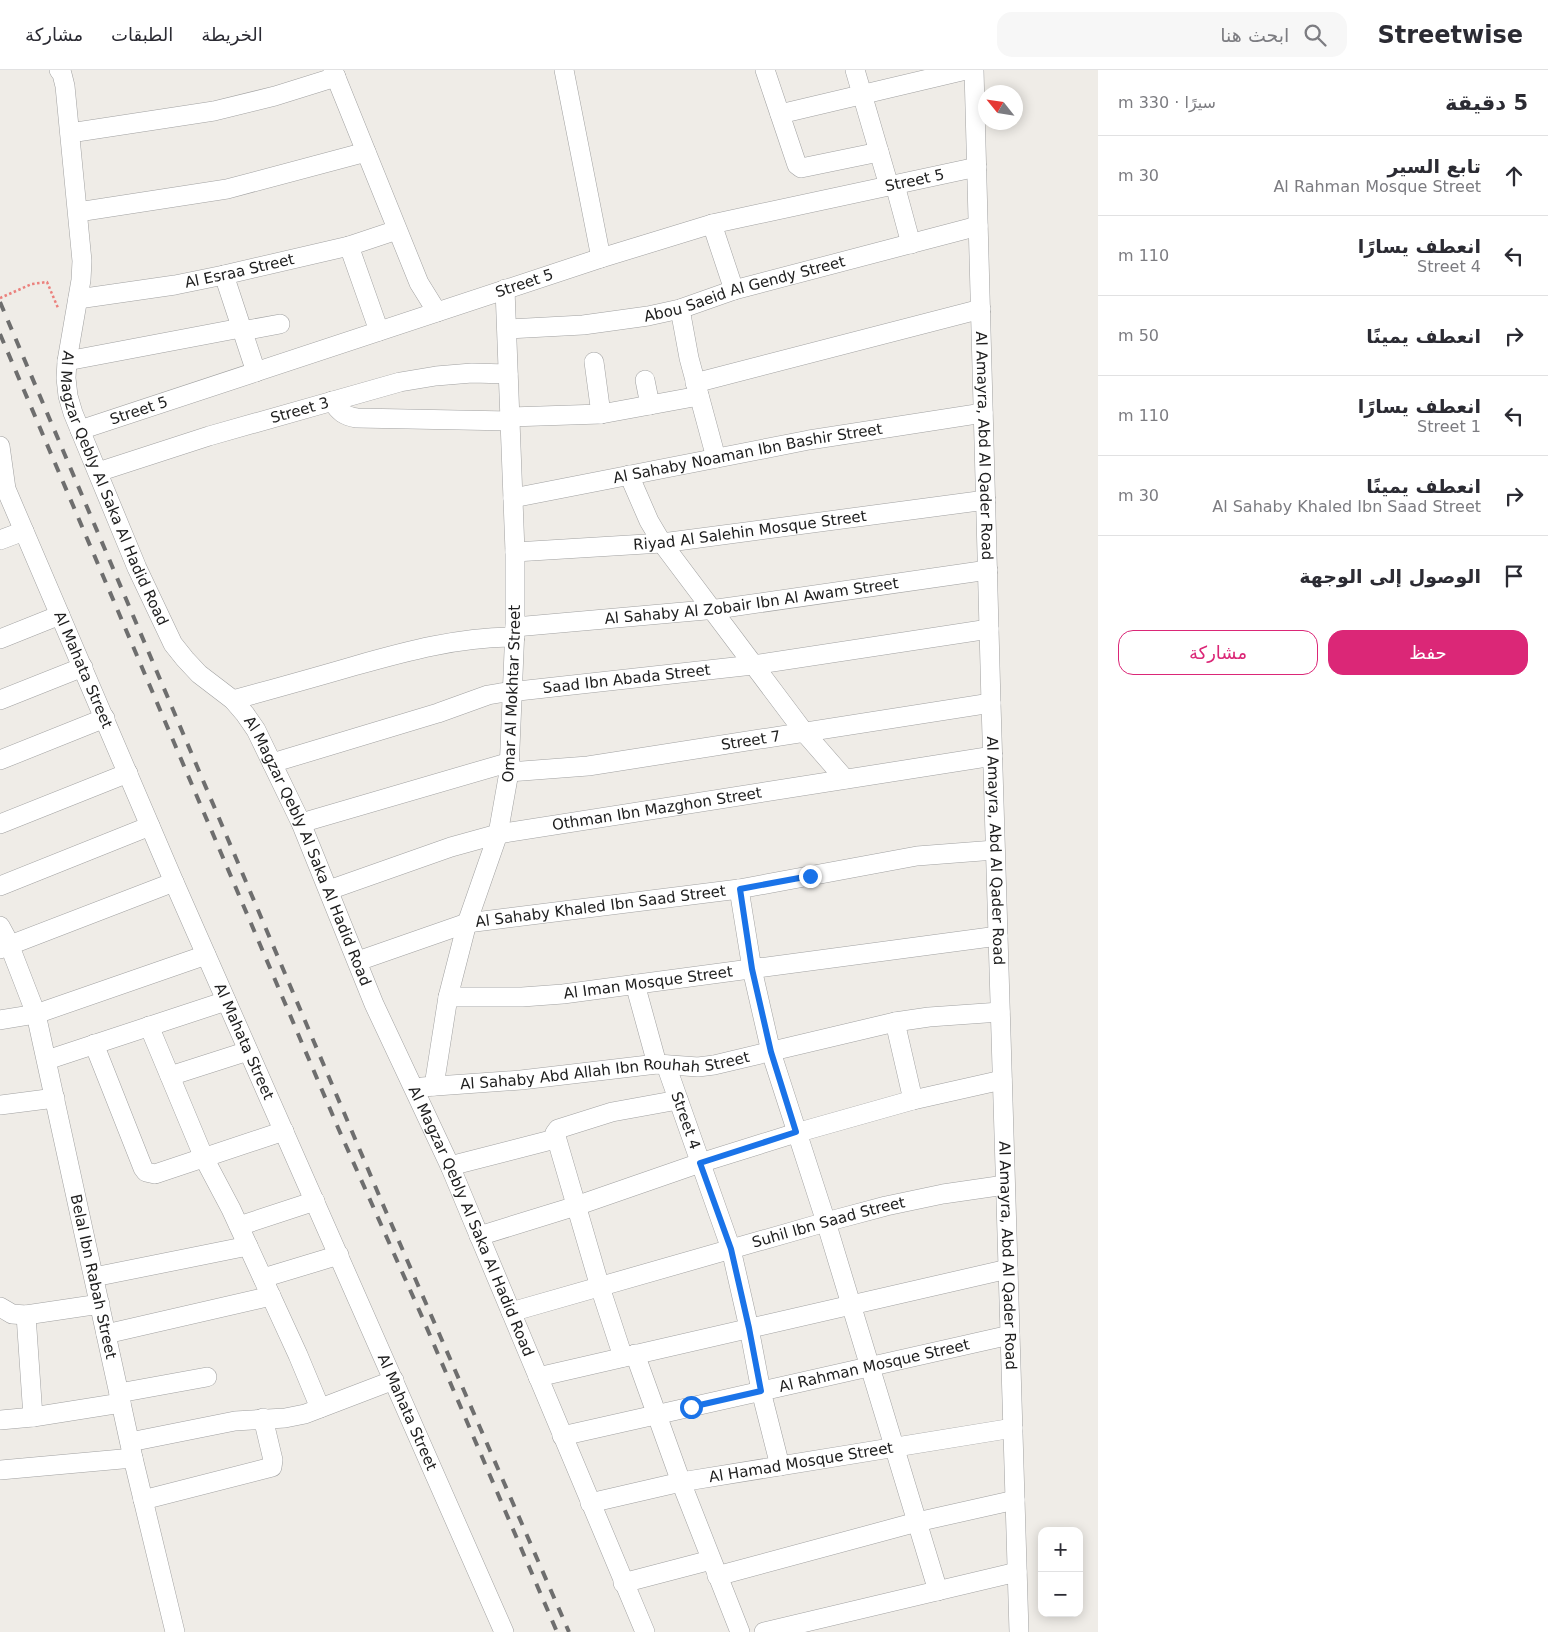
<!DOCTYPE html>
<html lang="ar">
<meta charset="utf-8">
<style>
:root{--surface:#fff;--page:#f7f7f7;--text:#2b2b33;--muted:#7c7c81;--line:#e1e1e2;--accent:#db2777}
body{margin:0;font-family:"DejaVu Sans","Noto Sans Arabic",sans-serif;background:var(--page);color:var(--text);direction:rtl}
.controls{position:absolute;right:15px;bottom:15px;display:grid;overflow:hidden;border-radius:10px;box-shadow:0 2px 12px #0003}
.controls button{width:45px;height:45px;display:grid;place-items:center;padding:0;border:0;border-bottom:1px solid var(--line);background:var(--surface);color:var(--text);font:25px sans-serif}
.compass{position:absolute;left:978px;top:15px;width:45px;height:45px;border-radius:50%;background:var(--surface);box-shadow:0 2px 12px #0003;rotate:300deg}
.stop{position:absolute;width:15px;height:15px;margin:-11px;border:4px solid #1a73e8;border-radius:50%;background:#fff}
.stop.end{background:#1a73e8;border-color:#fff;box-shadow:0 1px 5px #0008}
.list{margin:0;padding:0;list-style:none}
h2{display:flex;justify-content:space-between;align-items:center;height:65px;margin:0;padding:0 20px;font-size:21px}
h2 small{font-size:16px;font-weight:400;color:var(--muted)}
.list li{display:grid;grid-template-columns:32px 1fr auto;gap:15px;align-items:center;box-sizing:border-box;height:80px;padding:0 20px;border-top:1px solid var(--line)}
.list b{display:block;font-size:19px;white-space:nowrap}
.list p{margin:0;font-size:16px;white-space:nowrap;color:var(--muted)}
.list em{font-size:16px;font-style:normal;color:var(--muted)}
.actions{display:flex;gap:10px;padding:15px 20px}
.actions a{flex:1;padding:11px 0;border:1px solid var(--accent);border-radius:15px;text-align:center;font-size:18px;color:var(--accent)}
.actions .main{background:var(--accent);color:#fff}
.icon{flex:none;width:28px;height:28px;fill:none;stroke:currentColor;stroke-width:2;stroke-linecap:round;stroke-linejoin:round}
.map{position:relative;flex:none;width:1098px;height:1562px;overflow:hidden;direction:ltr}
header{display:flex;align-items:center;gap:30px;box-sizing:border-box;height:70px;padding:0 25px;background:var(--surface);border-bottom:1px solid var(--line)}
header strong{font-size:24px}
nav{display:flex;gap:28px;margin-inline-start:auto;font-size:18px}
.search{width:350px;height:45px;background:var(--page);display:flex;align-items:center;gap:12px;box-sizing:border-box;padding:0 18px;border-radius:15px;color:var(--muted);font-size:19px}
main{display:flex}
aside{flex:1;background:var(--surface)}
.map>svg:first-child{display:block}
</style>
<header>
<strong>Streetwise</strong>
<div class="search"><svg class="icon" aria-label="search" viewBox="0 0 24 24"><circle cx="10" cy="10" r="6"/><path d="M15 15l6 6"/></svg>ابحث هنا</div>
<nav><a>الخريطة</a><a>الطبقات</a><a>مشاركة</a></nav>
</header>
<main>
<aside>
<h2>5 دقيقة<small>سيرًا · 330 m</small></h2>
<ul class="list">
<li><svg class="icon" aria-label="ahead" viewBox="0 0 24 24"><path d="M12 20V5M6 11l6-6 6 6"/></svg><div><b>تابع السير</b><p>Al Rahman Mosque Street</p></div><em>30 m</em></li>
<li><svg class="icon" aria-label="left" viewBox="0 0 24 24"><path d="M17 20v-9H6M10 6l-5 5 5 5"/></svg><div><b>انعطف يسارًا</b><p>Street 4</p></div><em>110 m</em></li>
<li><svg class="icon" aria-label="right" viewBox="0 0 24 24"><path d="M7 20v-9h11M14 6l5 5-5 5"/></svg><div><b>انعطف يمينًا</b></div><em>50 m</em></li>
<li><svg class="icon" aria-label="left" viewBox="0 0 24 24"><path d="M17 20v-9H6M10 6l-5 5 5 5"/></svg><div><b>انعطف يسارًا</b><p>Street 1</p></div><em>110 m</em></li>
<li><svg class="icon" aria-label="right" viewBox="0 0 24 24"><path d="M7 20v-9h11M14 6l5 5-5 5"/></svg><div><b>انعطف يمينًا</b><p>Al Sahaby Khaled Ibn Saad Street</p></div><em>30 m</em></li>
<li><svg class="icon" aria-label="arrive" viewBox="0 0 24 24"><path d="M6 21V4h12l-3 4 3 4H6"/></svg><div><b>الوصول إلى الوجهة</b></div></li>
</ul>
<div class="actions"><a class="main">حفظ</a><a>مشاركة</a></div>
</aside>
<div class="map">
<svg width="1098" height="1562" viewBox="0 0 1098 1562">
<rect width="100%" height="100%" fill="#efece7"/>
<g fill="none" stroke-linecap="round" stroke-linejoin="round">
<g stroke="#a1a1a1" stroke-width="20">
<g id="minor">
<path id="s1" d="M59 0 62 4 65 16 82 191 81 210 67 291 66 308 68 326 73 343 137 498 173 574 185 589 199 604 233 630 245 644 256 660 301 753 374 934 450 1096 645 1562"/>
<path d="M333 0 419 213 437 242"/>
<path d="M564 0 601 188"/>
<path d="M765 0 797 95 801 98 806 97 879 82"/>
<path d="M855 0 889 116"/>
<path id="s2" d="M974 0 991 633 1019 1562"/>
<path d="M780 44 966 0"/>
<path d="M70 63 214 41 275 26 336 7"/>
<path d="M895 115 911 174"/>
<path d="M78 142 227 119 366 82"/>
<path d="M712 154 734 220"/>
<path d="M349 176 379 261"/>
<path d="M224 205 256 302"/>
<path id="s3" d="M78 229 175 215 224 205 349 176 397 160"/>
<path d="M680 239 689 288 716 388"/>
<path id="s4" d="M507 259 583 255 648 246 680 239 734 220 978 156"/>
<path d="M242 261 280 254"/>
<path d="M67 291 241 258"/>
<path d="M594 292 601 344"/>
<path d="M645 310 650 335"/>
<path d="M695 313 981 239"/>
<path d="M332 331C339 342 344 346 357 348L510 351"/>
<path d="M510 347 601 344 699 326"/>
<path id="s5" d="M80 360 601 188 712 154 977 97"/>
<path id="s6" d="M0 376 6 419 174 812 504 1562"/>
<path id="s7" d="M98 402 209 366 400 312 436 306 472 303 508 304"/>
<path d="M629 405 649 451 662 473 804 662 845 709"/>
<path id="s8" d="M513 428 809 370 983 343"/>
<path d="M0 470 24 461"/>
<path id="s9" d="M515 482 662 473 986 430"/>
<path id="s10" d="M515 557 717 539 988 500"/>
<path d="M0 569 60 545"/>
<path d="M0 630 83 597"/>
<path d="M233 630C273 619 313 608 354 596 407 581 459 567 515 567"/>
<path d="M0 690 105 648"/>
<path id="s11" d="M272 693 438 643 488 625 500 623 753 595 989 559"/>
<path id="s12" d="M509 702 588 696 991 633"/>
<path d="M301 753 510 692"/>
<path d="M0 754 128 703"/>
<path d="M0 816 150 756"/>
<path d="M739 819 752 899 771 982 826 1152 938 1521"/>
<path id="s13" d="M329 820 451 777 498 764 993 686"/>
<path id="s14" d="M0 856 7 869 36 944 133 1388 175 1562"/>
<path d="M0 879 174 812"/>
<path id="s15" d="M358 891 467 853 739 819 917 786 995 780"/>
<path d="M635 914 657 994"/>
<path id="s16" d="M448 927H522L563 924 998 866"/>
<path d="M0 950 36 944 206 885"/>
<path d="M895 952 913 1030"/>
<path d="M149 956 204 1088 231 1139 298 1285 320 1338"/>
<path d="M94 974 143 1098 146 1102 155 1104 284 1061"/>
<path d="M47 990 226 931"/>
<path id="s17" d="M666 995 731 1179 749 1258 761 1321 780 1396"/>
<path d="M170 1006 248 981"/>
<path id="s18" d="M434 1016 448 927 467 853 498 764 509 702 515 557V482L505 219"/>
<path id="s19" d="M422 1017 521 1010 657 994 698 997 714 995 895 952 929 947 1000 942"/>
<path d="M0 1035 55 1028"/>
<path d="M450 1096 555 1069"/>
<path d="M239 1156 315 1131"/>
<path d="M479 1166 576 1136 700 1093 796 1063 913 1030 1002 1010"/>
<path d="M94 1207 248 1176"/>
<path d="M263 1208 339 1185"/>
<path d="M0 1237 12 1244 26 1245 100 1234"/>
<path id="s20" d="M511 1242 826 1152 886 1136 943 1124 1005 1115"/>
<path d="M26 1245 33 1347"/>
<path d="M106 1264 271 1226"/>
<path d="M635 1284 681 1412 740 1562"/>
<path d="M623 1287 600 1217 555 1063 558 1059 612 1042 678 1030"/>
<path d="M538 1307 1008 1199"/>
<path d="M119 1323 207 1307"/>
<path d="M0 1350 33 1347 121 1333"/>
<path id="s21" d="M562 1366 1010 1265"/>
<path d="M130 1372 235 1351 285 1348 305 1344 394 1310"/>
<path d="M0 1400 133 1388"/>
<path d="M143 1430 272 1397 273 1390 263 1348"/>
<path id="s22" d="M590 1433 681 1412 1013 1358"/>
<path d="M717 1506 917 1452 1015 1430"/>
<path d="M623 1513 711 1490"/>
<path d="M764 1562 1017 1502"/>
</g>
</g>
<path stroke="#eb817d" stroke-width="2.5" stroke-dasharray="2.5 2.5" stroke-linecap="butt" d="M0 228 32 214 47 212 58 238"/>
<use href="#minor" stroke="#fff" stroke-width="19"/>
<path stroke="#6e6e6e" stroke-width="4" stroke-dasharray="10 10" stroke-linecap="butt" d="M0 232 384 1137 569 1562
M0 264 339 1060 423 1249 557 1562"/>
</g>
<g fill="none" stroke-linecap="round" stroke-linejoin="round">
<path stroke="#1a73e8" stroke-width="6" d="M691 1337 761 1321 749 1258 731 1179 700 1093 796 1062 771 982 752 899 740 819 810 806"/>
</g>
<g text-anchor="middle" stroke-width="4" stroke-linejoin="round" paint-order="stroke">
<g font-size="15" fill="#202020" stroke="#fff">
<text dy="5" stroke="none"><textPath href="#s5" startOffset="872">Street 5</textPath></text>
<text dy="5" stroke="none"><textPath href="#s3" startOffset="164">Al Esraa Street</textPath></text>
<text dy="5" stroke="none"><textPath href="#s5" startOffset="468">Street 5</textPath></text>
<text dy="5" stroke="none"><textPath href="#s4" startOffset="242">Abou Saeid Al Gendy Street</textPath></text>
<text dy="5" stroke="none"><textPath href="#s5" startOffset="62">Street 5</textPath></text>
<text dy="5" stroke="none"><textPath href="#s7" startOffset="211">Street 3</textPath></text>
<text dy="5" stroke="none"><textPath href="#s2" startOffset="376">Al Amayra, Abd Al Qader Road</textPath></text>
<text dy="5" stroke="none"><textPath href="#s8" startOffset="239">Al Sahaby Noaman Ibn Bashir Street</textPath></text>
<text dy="5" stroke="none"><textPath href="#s1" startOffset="431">Al Magzar Qebly Al Saka Al Hadid Road</textPath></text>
<text dy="5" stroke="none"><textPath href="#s9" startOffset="236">Riyad Al Salehin Mosque Street</textPath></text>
<text dy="5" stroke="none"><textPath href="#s10" startOffset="238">Al Sahaby Al Zobair Ibn Al Awam Street</textPath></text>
<text dy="5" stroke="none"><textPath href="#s6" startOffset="240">Al Mahata Street</textPath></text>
<text dy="5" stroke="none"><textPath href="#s11" startOffset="366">Saad Ibn Abada Street</textPath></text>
<text dy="5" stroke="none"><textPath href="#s18" startOffset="402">Omar Al Mokhtar Street</textPath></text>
<text dy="5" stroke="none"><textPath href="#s12" startOffset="244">Street 7</textPath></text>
<text dy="5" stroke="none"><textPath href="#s13" startOffset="339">Othman Ibn Mazghon Street</textPath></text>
<text dy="5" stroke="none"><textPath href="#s2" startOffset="781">Al Amayra, Abd Al Qader Road</textPath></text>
<text dy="5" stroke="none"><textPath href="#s1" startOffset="851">Al Magzar Qebly Al Saka Al Hadid Road</textPath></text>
<text dy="5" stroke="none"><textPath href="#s15" startOffset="250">Al Sahaby Khaled Ibn Saad Street</textPath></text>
<text dy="5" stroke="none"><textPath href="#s16" startOffset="201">Al Iman Mosque Street</textPath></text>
<text dy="5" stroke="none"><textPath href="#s6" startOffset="645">Al Mahata Street</textPath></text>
<text dy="5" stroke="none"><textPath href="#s19" startOffset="184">Al Sahaby Abd Allah Ibn Rouhah Street</textPath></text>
<text dy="5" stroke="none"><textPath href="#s17" startOffset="59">Street 4</textPath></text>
<text dy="5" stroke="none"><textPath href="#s1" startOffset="1256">Al Magzar Qebly Al Saka Al Hadid Road</textPath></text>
<text dy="5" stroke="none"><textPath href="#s20" startOffset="330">Suhil Ibn Saad Street</textPath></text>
<text dy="5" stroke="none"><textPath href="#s2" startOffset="1186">Al Amayra, Abd Al Qader Road</textPath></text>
<text dy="5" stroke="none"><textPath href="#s14" startOffset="364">Belal Ibn Rabah Street</textPath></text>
<text dy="5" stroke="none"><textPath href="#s21" startOffset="320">Al Rahman Mosque Street</textPath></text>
<text dy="5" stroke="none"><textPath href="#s6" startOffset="1050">Al Mahata Street</textPath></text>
<text dy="5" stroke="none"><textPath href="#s22" startOffset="215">Al Hamad Mosque Street</textPath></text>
</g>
</g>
</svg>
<div class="controls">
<button>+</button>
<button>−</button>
</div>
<svg class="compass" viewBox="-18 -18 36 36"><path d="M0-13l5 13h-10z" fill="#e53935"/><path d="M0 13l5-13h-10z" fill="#7c7c81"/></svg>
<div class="stop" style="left:691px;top:1337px"></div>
<div class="stop end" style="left:810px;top:806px"></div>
</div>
</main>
